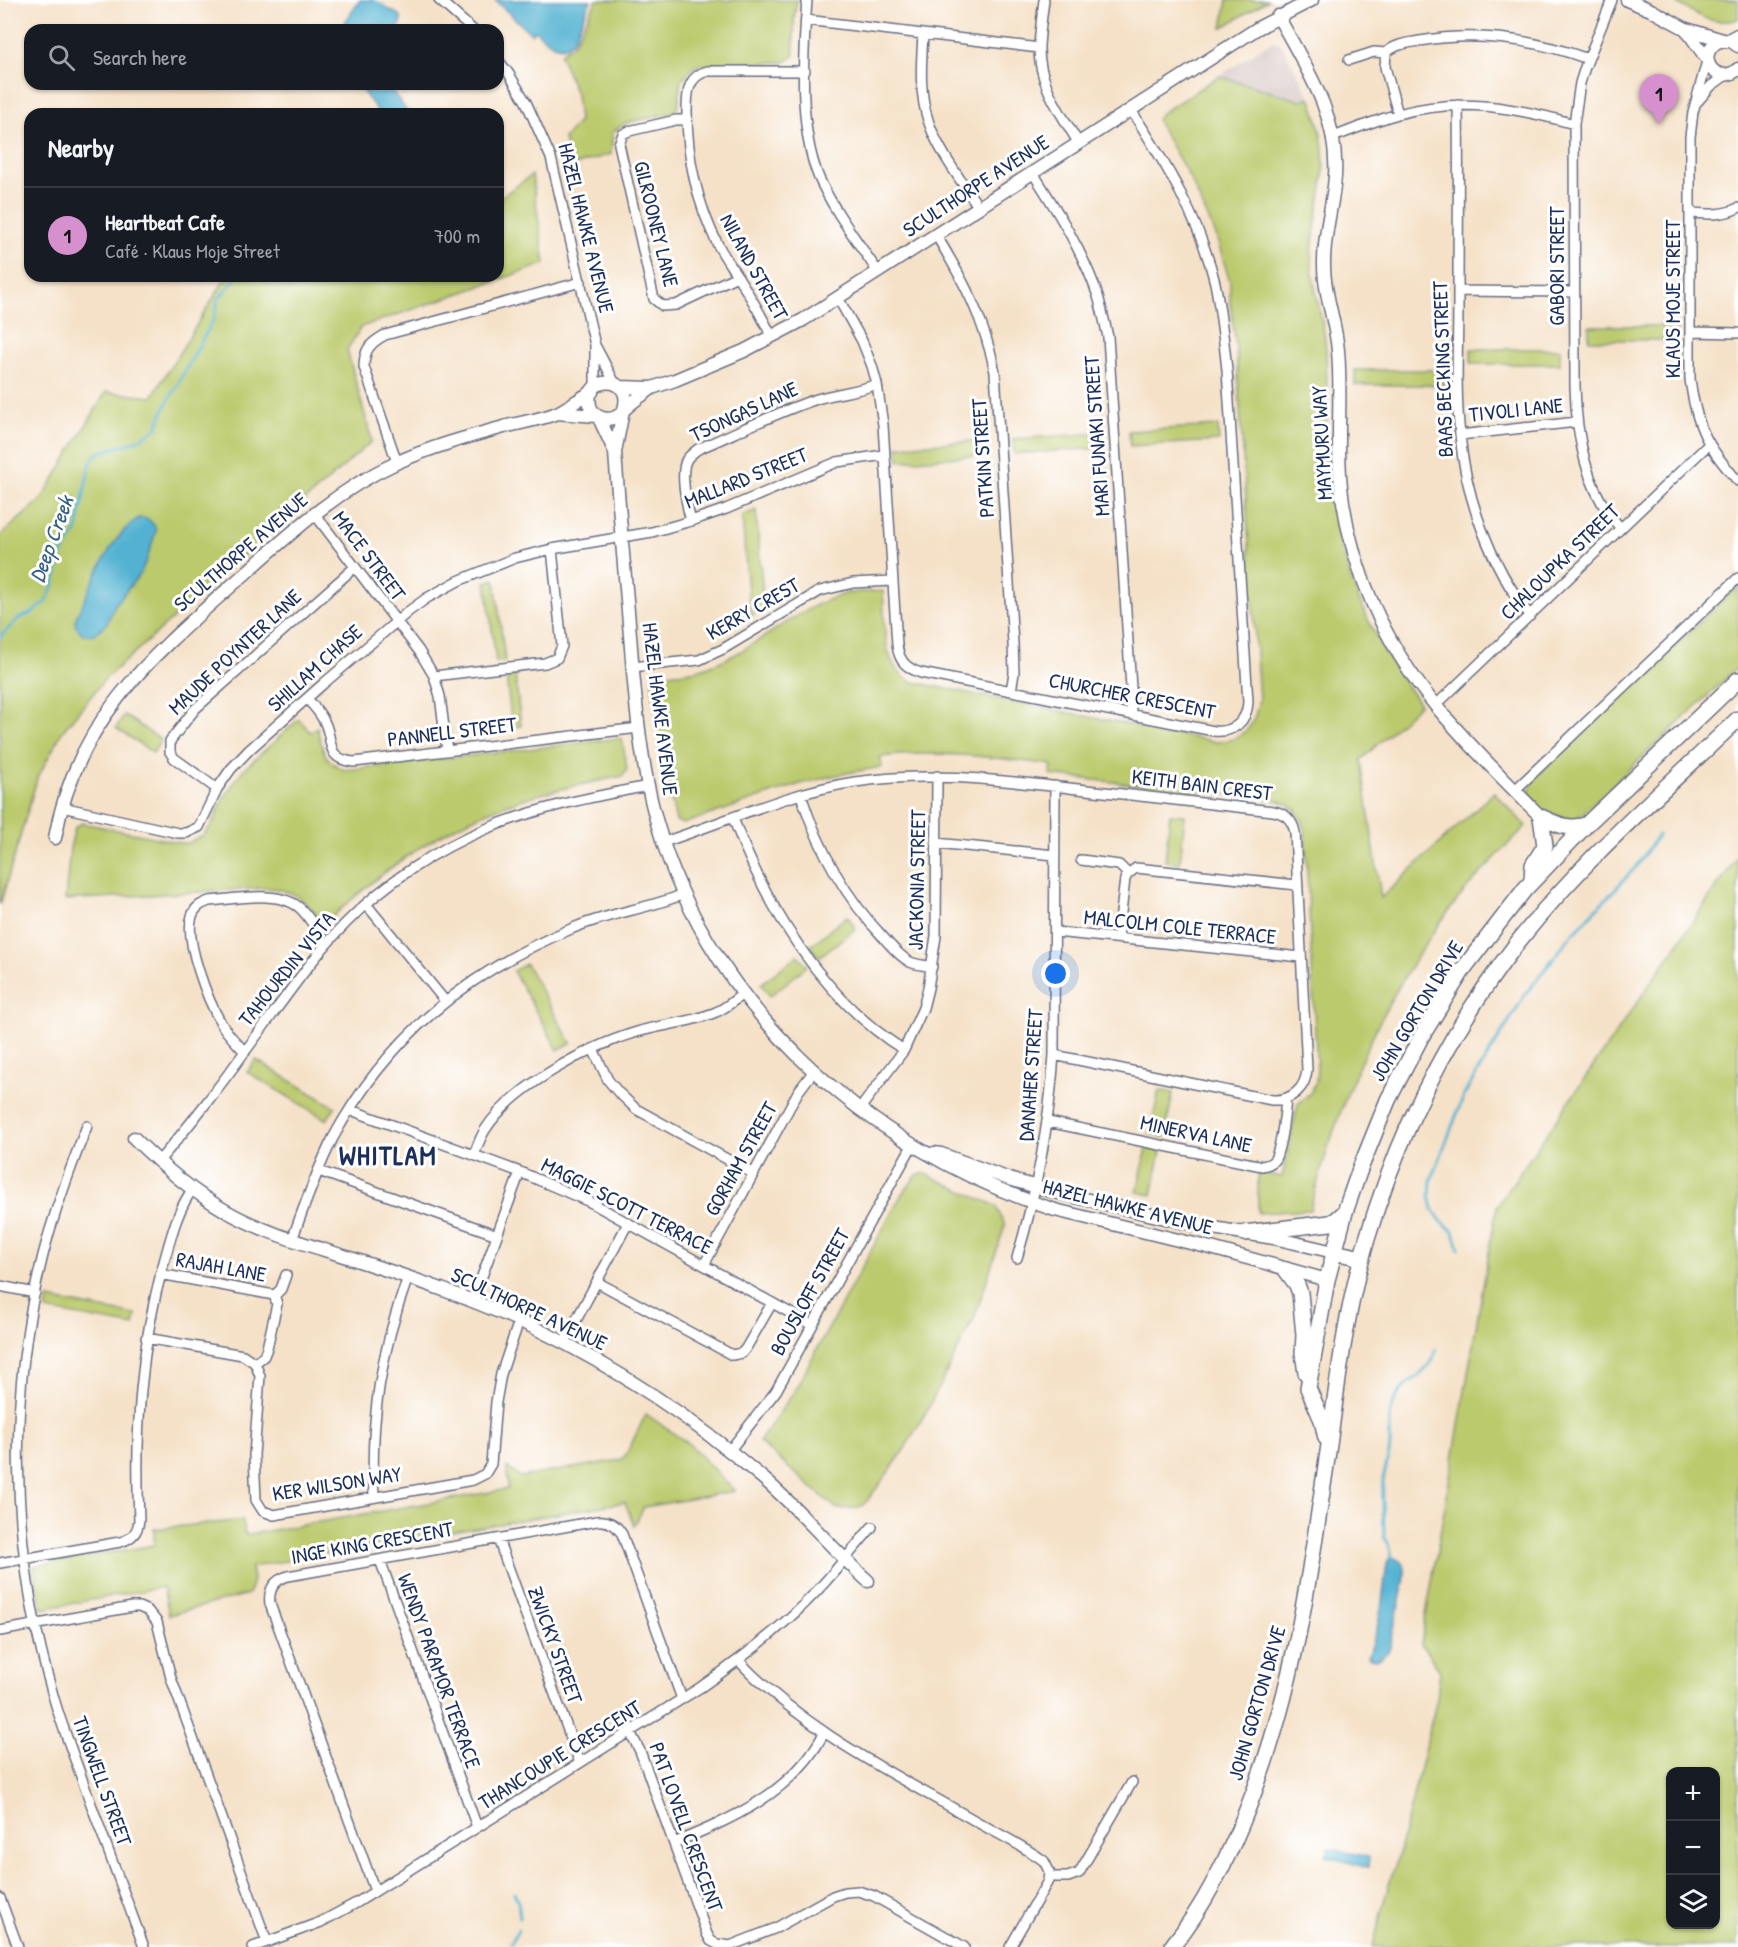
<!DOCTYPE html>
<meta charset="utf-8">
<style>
:root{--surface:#171b24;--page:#242831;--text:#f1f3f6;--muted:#9ea1a6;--line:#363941;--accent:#d690ce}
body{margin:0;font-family:"Patrick Hand",sans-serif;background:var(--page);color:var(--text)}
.controls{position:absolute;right:18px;bottom:18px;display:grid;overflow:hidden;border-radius:12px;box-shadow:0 2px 4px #0004}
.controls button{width:54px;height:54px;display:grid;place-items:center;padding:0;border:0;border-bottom:2px solid var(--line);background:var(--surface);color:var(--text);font:30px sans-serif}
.you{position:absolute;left:1056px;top:974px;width:21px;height:21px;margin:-15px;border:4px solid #fff;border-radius:50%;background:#1a73e8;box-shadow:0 0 0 9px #1a73e833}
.badge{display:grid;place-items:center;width:39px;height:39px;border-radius:50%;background:var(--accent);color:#111;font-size:20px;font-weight:700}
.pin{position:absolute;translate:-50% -50px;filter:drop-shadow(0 2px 3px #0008)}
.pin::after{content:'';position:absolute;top:32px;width:21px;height:18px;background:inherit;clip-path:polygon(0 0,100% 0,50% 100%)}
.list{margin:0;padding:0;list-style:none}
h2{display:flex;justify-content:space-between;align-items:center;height:78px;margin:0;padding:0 24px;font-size:26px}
h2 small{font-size:20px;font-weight:400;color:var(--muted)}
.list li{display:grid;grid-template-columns:39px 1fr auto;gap:18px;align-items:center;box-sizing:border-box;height:96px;padding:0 24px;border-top:2px solid var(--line)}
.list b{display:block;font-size:22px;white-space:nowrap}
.list p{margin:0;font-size:20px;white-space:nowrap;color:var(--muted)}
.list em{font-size:20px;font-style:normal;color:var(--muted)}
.icon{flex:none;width:33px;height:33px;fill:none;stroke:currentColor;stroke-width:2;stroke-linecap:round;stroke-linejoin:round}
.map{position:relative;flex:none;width:1738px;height:1947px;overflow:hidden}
.search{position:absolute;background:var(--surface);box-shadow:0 2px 4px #0004;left:24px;top:24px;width:480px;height:66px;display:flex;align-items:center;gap:15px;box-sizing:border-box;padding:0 21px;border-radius:18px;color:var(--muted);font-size:22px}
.panel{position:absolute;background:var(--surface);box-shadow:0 2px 4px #0004;left:24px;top:108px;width:480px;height:174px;border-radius:18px}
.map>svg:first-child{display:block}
</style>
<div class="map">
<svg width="1738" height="1947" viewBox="0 0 1738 1947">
<rect width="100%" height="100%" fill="#fff"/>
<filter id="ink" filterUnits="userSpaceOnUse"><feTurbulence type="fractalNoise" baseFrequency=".0167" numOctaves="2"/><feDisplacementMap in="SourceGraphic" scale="12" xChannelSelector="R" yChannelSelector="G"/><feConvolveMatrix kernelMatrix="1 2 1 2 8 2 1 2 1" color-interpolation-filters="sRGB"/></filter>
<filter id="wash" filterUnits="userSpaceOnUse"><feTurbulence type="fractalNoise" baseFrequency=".008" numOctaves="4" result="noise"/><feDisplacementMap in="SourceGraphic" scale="24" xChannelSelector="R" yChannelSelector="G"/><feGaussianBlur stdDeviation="1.35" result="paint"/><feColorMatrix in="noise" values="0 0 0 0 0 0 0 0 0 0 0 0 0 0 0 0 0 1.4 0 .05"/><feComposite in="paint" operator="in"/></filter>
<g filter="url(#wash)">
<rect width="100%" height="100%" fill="#f5e1c7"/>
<path fill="#cfc0bb" d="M1272 41 1281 43 1310 97 1301 101 1219 76Z"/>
<path fill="#bbca6d" stroke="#6b7c66" stroke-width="1.5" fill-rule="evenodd" d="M597 0H797L794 19V56L785 62 696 65 681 80 678 107 672 113 625 123 613 132 611 154 571 166 564 139 579 121 576 94 560 54 574 43Z
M1227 0H1268L1222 28Z
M1672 0H1738V19C1710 27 1695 13 1672 0Z
M1219 76 1301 101 1310 97C1321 125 1327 156 1322 186 1319 212 1311 237 1312 263 1313 293 1325 322 1326 352 1328 389 1325 425 1328 462 1335 557 1363 628 1420 704L1361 760 1381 898 1494 792 1526 826C1502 851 1477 875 1455 903 1382 997 1340 1096 1310 1210L1258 1213V1172L1282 1177 1298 1104 1311 1092 1316 1081 1317 1068 1305 831C1301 814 1293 804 1276 800L1050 775 1052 765C995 758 937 749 880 757L882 767 841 774 800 784 683 824 676 821C664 774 657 728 652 680L655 675C673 673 692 673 709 666 755 650 791 612 838 596 852 591 868 592 883 591 885 621 880 669 913 682L1217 742C1245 741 1255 725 1259 699L1236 347 1230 303V282L1216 236 1191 180 1157 121 1160 114Z
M532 175 545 264 361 327 347 350 372 441 105 679 62 732 37 779 0 905V536L42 499 106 392 152 397 227 276H498V199Z
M1589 326H1676V340H1589Z
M1471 349H1560V364H1471Z
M1355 370H1445V385H1355Z
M1218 426 1219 441 1130 446 1129 431Z
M1102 433 1103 448 1014 454 1013 439Z
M987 440V455L899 461 898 446Z
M756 510 764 608 750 617 742 516Z
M495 579 505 661 496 662 486 582Z
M1738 586V667L1579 817C1565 824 1527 807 1530 789 1531 782 1537 777 1541 772Z
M515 675 521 726 512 727 506 676Z
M124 715 161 740 153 753 116 728Z
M299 719 310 732 317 727C322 748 323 762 345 770L622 738 627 769 623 776C589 783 554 789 521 800 446 823 386 867 329 920L320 919C306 899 291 889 266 888L65 900 70 848 75 827 82 823 182 843H188L203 836 211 826 223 799 242 771Z
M1170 814 1185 815 1180 863 1165 861Z
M1738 856V1947H1373L1384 1901 1399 1853 1437 1699 1440 1671 1421 1644 1497 1206ZM1670 1772H1716V1924H1670Z
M847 916 856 928 819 957 810 946Z
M798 955 807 966 770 996 761 984Z
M526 964 571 1043 558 1050 513 971Z
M256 1060 335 1107 327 1120 247 1072Z
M1159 1090 1173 1093 1164 1137 1150 1133Z
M1147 1148 1161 1151 1152 1195 1137 1192Z
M923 1173 996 1206 1005 1225 975 1316 929 1407 901 1455 867 1501 859 1508 837 1509 759 1442 793 1393 901 1196 917 1175Z
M48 1299 136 1315 134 1326 46 1310Z
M646 1414 690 1445 735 1491 644 1507 634 1526 625 1502 251 1567 253 1580 249 1594 169 1615 163 1587 42 1609 33 1566 154 1545V1529L243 1520 245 1535 508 1489 507 1467 520 1477 620 1460 626 1455Z"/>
<path fill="#53b2d1" stroke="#377098" stroke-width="1.5" d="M360 0H372L401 16V24L397 30H342L345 22Z
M495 0H591L574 39C561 56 546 41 535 30L531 34Z
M357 84H387L409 114H380Z
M139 518 148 519 154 525 156 531 147 559 140 574 115 605 106 625 94 634 84 635 76 627 75 620 78 613C93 584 110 535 139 518Z
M1390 1557C1403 1559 1406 1564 1405 1577L1390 1648C1385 1657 1379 1662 1368 1657 1380 1626 1383 1596 1387 1563Z
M1329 1848 1369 1857 1368 1868 1326 1856Z"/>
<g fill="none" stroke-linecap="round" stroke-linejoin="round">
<path stroke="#53b2d1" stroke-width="3" d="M374 1 384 6 382 9
M0 637 18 619 32 613 45 603 53 587 62 554 77 530 89 468 94 456 98 453 134 442 156 429 165 407 214 319 218 299 238 276
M1459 1249 1454 1232 1441 1221 1433 1209 1430 1196 1431 1181 1465 1093 1525 995 1569 938 1635 868 1658 835
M1392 1557 1389 1544 1384 1537C1384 1519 1382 1499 1383 1481 1385 1468 1390 1456 1390 1444 1391 1428 1387 1413 1396 1398 1408 1376 1427 1380 1436 1349
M514 1893 518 1901 520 1918
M511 1943 518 1930"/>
</g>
</g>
<g filter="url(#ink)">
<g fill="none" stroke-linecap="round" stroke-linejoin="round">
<g stroke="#676d83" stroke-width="12">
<path id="minor" d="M439 0 473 30
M807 0C803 54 798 128 819 178 834 211 858 242 878 272
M1044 0C1042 15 1040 31 1039 46 1038 84 1061 113 1079 144
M1612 0 1585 67 1580 83 1574 124 1575 386C1576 434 1586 493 1621 528
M806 20 1039 48
M923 35C921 65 919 95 929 123 940 154 962 181 979 208
M1725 40 1738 33
M498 60 509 74 526 102 551 158 595 345V387
M1349 60 1374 52 1386 53
M1707 61 1693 112 1690 137V379C1696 425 1706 446 1738 481
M1697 102 1711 86 1726 75
M1458 105C1459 171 1458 237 1458 302 1458 346 1455 391 1460 435 1466 499 1490 564 1530 616
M1398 114 1385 67 1386 53C1395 44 1408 43 1420 41 1478 31 1533 39 1588 59
M687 120H676L629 131 623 134 619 144 654 299 663 306 676 305 737 276
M1333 137C1355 129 1376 120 1398 114 1460 97 1514 107 1574 124
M1033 173C1058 212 1083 252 1098 296 1102 310 1105 324 1108 337L1132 703 1130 714
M1690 213C1707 214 1722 216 1738 208
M936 235C963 279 985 321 995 372L1013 643 1014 673 1011 691
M1458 291 1574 292
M838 298 862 341 872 366 877 384 883 425 897 645C899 661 906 668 921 673L1214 731C1233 733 1247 722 1248 702L1227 370C1224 341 1221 312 1215 283 1200 220 1166 164 1131 110
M1690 332 1738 333
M772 337C762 316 750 296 738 277 731 266 724 256 718 245 697 203 687 159 687 112 687 94 687 76 708 71H805
M596 347 616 385
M1460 435 1577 422
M397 462 364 367C364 350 370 343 385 335L581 282
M314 513 419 651 434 676 440 696 447 751
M691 521C687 507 679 472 687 459 690 455 694 452 698 449 736 433 775 413 814 400 835 393 857 392 877 384
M632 667 699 660 723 649 820 591 853 583 892 581
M434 676 545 663 557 658 562 646 552 549
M307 699C314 706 321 714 325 723 334 743 325 759 354 762L639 728
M1436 705 1708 445
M217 789 174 758 170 752V741L195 709 355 567
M1515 790 1738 578
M801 795C818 847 845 897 883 937 891 946 899 956 910 962 917 965 925 965 932 967
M62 807 178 833H186L199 827 217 789 231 769 249 750 323 684 409 611 427 598 458 581 515 558 552 549 652 532 691 521 726 509 837 462 884 455
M733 818C766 906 822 999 904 1050
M664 842C727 821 789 792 855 782 927 771 997 780 1069 788 1137 796 1205 803 1273 811 1285 813 1292 819 1295 832L1307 1069C1306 1089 1291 1101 1272 1100L1054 1055
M936 843 1055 855
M1081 860 1119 865 1128 874
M366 904 445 1001
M1055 932 1301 957
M1118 938 1125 879 1128 874 1136 868 1297 885
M593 1049 608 1080 618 1092 636 1109 754 1174
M245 1052C236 1042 227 1034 221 1023 208 1001 184 940 192 916 195 907 201 904 209 901 235 899 281 889 301 909 311 919 318 933 326 944
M351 1110 520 1172 590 1202 812 1325
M859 1110 904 1050 923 1008 928 988 936 936 937 776
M1048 1122 1262 1166C1267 1165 1272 1164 1275 1159 1281 1147 1285 1113 1286 1099
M87 1126C73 1161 60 1197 49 1233 6 1383 9 1546 53 1695 61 1725 74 1755 84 1785 104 1839 124 1893 144 1947
M474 1155C477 1147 480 1138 485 1130 512 1087 589 1046 637 1032 663 1024 691 1023 716 1012 726 1008 734 1000 743 994
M158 1162C200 1114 237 1062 275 1011 298 980 320 949 347 922 385 883 435 850 486 829 538 807 593 797 648 786
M319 1171 497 1235
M292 1240C304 1206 317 1170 333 1138 387 1038 467 972 571 929 608 913 648 909 684 894
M1017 1258C1037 1191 1049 1125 1054 1055L1055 786
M704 1265 798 1092 813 1072
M160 1274 274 1295 277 1304 267 1348 264 1356 255 1363
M597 1282 732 1355 742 1353 746 1348 772 1303
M0 1286 35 1293
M274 1296 281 1289 286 1275
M473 1301 520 1172
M146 1338 243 1355 255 1363 260 1376 254 1455 256 1500 263 1511 274 1515 473 1480 485 1474 491 1464 496 1402 501 1374 519 1321
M564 1343 628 1223
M730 1450 776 1391 913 1144
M374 1497C370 1417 381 1352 408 1277
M498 1539 580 1763
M380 1560 477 1827
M0 1563 120 1542C132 1539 138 1532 139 1520 135 1432 140 1347 164 1262 171 1237 177 1211 192 1190
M0 1631 132 1607H139L148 1611 157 1622 171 1678 267 1942 253 1947
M738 1660C804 1730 890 1772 972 1819 996 1833 1022 1845 1044 1861L1049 1871 1048 1881 1010 1947
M630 1732 640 1751 707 1934 711 1941 717 1944 730 1946 776 1928 833 1896 845 1892 858 1891 874 1896 964 1947
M674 1843C732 1819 794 1792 824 1733
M1049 1877H1068L1079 1873 1132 1782
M375 1891 270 1604C268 1590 274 1580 288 1576L597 1521C608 1520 616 1524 622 1534L682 1699
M0 1898 18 1947
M267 1942 321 1922 358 1902 701 1687C741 1659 781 1629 815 1593 835 1572 853 1549 872 1527"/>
</g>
<g stroke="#676d83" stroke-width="15">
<path id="tertiary" d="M1627 0 1651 10 1686 29 1723 40
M1278 16C1306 68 1339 115 1335 176 1333 207 1323 235 1324 266 1324 295 1336 322 1338 351 1342 396 1336 442 1341 487 1350 567 1384 643 1435 705 1468 744 1505 781 1541 817
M1686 29 1707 59
M1738 46 1731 41H1719C1693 55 1716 88 1738 69
M620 387 652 388 675 380 744 351 803 320 1258 28 1312 0
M624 409C635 374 583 375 590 405 592 416 605 422 616 417 620 415 622 411 626 408 634 400 644 394 652 388
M623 411 615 452C619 509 624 566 629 623 634 684 638 745 652 804 700 1002 866 1149 1055 1210L1211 1248 1327 1280
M556 413 597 416
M598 416 615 452
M55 838C77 714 158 651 247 572 293 531 339 489 396 463 431 447 467 437 504 427 521 422 540 420 557 413 569 407 580 398 592 392
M134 1138C162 1166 191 1191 226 1211 266 1234 310 1245 353 1259 415 1279 476 1300 535 1328 617 1368 695 1420 765 1480 801 1511 832 1549 868 1581
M934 1153 941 1154 1012 1180 1059 1193 1195 1225 1274 1238 1334 1252"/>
</g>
<g stroke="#676d83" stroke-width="18">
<path id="primary" d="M1541 817C1558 825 1568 830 1586 825
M1532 879 1533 865 1545 846 1541 817
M1244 1233 1330 1223 1336 1220 1345 1212
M1334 1252 1362 1258
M1286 1270 1297 1285 1300 1293 1304 1335 1303 1353 1306 1373
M1326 1438 1322 1420 1308 1388 1327 1280 1345 1212 1360 1169 1388 1100 1421 1037 1464 968 1525 889 1586 825 1738 680
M1173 1945C1207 1903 1230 1854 1249 1805 1295 1689 1311 1567 1329 1445 1338 1376 1347 1306 1367 1239 1399 1132 1449 1031 1518 942 1582 860 1663 791 1738 719"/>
</g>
<use href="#minor" stroke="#fff" stroke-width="9"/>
<use href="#tertiary" stroke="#fff" stroke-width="12"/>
<use href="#primary" stroke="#fff" stroke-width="15"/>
</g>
</g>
<g text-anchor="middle" stroke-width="6" stroke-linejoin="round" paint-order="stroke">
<g font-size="21" fill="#1b2f5e" stroke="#fff">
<text transform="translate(976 186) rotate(-33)" y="7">SCULTHORPE AVENUE</text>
<text transform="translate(656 224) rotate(76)" y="7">GILROONEY LANE</text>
<text transform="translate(586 228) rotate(76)" y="7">HAZEL HAWKE AVENUE</text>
<text transform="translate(1557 266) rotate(-90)" y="7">GABORI STREET</text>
<text transform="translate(754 267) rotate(61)" y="7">NILAND STREET</text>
<text transform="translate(1673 299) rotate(-90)" y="7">KLAUS MOJE STREET</text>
<text transform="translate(1443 369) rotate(-92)" y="7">BAAS BECKING STREET</text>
<text transform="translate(1516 410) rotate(-6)" y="7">TIVOLI LANE</text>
<text transform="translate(744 412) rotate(-25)" y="7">TSONGAS LANE</text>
<text transform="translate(1097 436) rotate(-94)" y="7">MARI FUNAKI STREET</text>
<text transform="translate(1322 443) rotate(-93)" y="7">MAYMURU WAY</text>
<text transform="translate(983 458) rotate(-94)" y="7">PATKIN STREET</text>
<text transform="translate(746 478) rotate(-22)" y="7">MALLARD STREET</text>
<text transform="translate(241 552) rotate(-41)" y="7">SCULTHORPE AVENUE</text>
<text transform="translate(369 556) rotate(53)" y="7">MACE STREET</text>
<text transform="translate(1560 562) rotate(-44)" y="7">CHALOUPKA STREET</text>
<text transform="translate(753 609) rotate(-30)" y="7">KERRY CREST</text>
<text transform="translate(235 652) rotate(-43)" y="7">MAUDE POYNTER LANE</text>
<text transform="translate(315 668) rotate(-42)" y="7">SHILLAM CHASE</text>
<text transform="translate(1132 696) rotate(11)" y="7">CHURCHER CRESCENT</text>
<text transform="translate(660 709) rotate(83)" y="7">HAZEL HAWKE AVENUE</text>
<text transform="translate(452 732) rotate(-7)" y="7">PANNELL STREET</text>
<text transform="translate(1202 785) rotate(7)" y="7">KEITH BAIN CREST</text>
<text transform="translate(917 880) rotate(-89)" y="7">JACKONIA STREET</text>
<text transform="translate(1180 927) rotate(6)" y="7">MALCOLM COLE TERRACE</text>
<text transform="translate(287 969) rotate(-51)" y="7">TAHOURDIN VISTA</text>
<text transform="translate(1417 1011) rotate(-59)" y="7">JOHN GORTON DRIVE</text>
<text transform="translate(1031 1075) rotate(-86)" y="7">DANAHER STREET</text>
<text transform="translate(1196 1134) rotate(12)" y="7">MINERVA LANE</text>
<text transform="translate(741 1159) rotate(-61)" y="7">GORHAM STREET</text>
<text transform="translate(627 1206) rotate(27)" y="7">MAGGIE SCOTT TERRACE</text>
<text transform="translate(1128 1207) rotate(14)" y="7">HAZEL HAWKE AVENUE</text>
<text transform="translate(221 1267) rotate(10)" y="7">RAJAH LANE</text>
<text transform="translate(810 1292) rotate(-61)" y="7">BOUSLOFF STREET</text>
<text transform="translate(529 1309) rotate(25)" y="7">SCULTHORPE AVENUE</text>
<text transform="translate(337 1484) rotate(-9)" y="7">KER WILSON WAY</text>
<text transform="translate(372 1543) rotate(-10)" y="7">INGE KING CRESCENT</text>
<text transform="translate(555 1645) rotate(70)" y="7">ZWICKY STREET</text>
<text transform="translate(439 1671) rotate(70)" y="7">WENDY PARAMOR TERRACE</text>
<text transform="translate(1257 1703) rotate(-74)" y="7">JOHN GORTON DRIVE</text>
<text transform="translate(560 1755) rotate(-32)" y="7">THANCOUPIE CRESCENT</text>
<text transform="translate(102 1781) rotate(70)" y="7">TINGWELL STREET</text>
<text transform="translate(686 1827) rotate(70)" y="7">PAT LOVELL CRESCENT</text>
</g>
<g font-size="22" font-style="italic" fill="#2f5d86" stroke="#fff">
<text transform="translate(51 539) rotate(-70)" y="8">Deep Creek</text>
</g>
<g font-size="27" font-weight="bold" letter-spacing="1.5" fill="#1b2f5e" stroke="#fff">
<text x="388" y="1165">WHITLAM</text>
</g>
</g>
</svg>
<div class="controls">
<button>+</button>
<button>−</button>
<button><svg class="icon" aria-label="layers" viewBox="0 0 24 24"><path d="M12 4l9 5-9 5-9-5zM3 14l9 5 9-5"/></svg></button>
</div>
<div class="you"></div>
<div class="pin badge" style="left:1659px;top:124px">1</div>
<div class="search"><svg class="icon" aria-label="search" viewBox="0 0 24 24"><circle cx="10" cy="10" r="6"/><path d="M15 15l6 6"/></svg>Search here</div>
<section class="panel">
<h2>Nearby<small></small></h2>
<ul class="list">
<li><span class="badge">1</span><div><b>Heartbeat Cafe</b><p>Café · Klaus Moje Street</p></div><em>700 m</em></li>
</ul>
</section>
</div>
